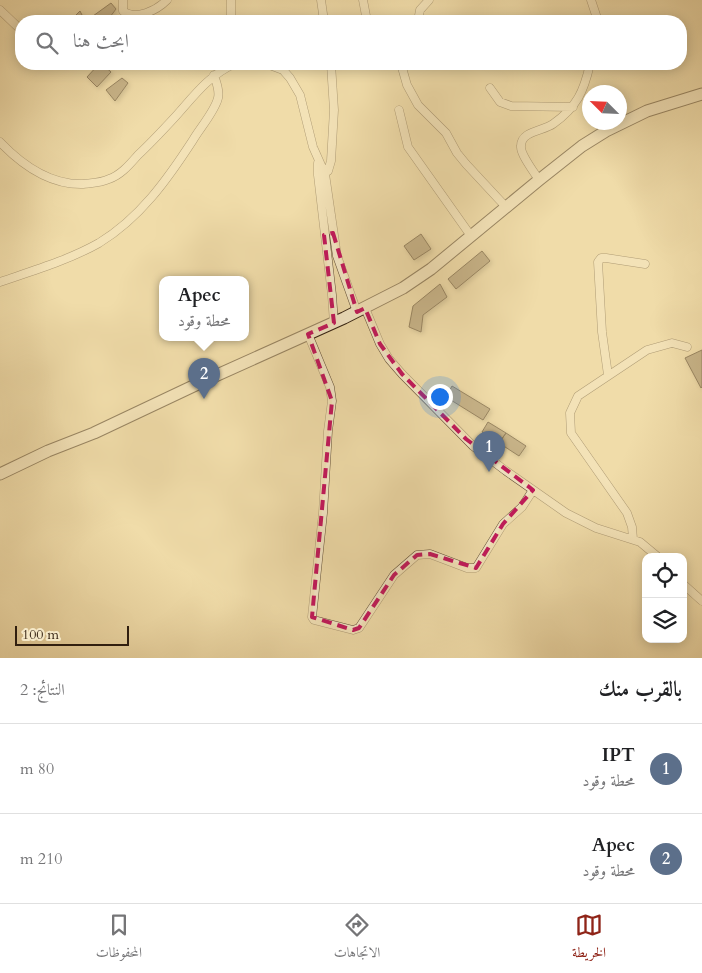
<!DOCTYPE html>
<html lang="ar">
<meta charset="utf-8">
<style>
:root{--surface:#fff;--page:#f2f2f2;--text:#202124;--muted:#757577;--line:#e0e0e0;--accent:#8f2418}
body{margin:0;font-family:Cardo,Amiri,serif;background:var(--page);color:var(--text);direction:rtl}
.controls{position:absolute;right:15px;bottom:15px;display:grid;overflow:hidden;border-radius:10px;box-shadow:0 2px 12px #0003}
.controls button{width:45px;height:45px;display:grid;place-items:center;padding:0;border:0;border-bottom:1px solid var(--line);background:var(--surface);color:var(--text);font:25px sans-serif}
.compass{position:absolute;left:582px;top:85px;width:45px;height:45px;border-radius:50%;background:var(--surface);box-shadow:0 2px 12px #0003;rotate:294deg}
.scale{position:absolute;left:15px;bottom:12px;width:114px;box-sizing:border-box;padding-left:5px;border:2px solid #311f0f;border-top:0;font-size:14px;line-height:18px;white-space:nowrap;color:#311f0f;-webkit-text-stroke:4px #f5e8c7;paint-order:stroke}
.you{position:absolute;left:439px;top:396px;width:18px;height:18px;margin:-12px;border:4px solid #fff;border-radius:50%;background:#1a73e8;box-shadow:0 0 0 8px #1a73e833}
.badge{display:grid;place-items:center;width:32px;height:32px;border-radius:50%;background:var(--accent);color:#fff;font-size:16px;font-weight:700}
.pin{position:absolute;translate:-50% -41px;filter:drop-shadow(0 1px 2px #0008)}
.pin::after{content:'';position:absolute;top:26px;width:18px;height:15px;background:inherit;clip-path:polygon(0 0,100% 0,50% 100%)}
.popup{position:absolute;left:159px;top:276px;width:90px;height:65px;box-sizing:border-box;display:grid;place-content:center;border-radius:10px;background:var(--surface);filter:drop-shadow(0 1px 4px #0005);font-size:16px;white-space:nowrap;color:var(--muted)}
.popup b{font-size:19px;color:var(--text)}
.popup::after{content:'';position:absolute;left:50%;top:100%;margin-left:-10px;border:10px solid transparent;border-top-color:var(--surface)}
.list{margin:0;padding:0;list-style:none}
h2{display:flex;justify-content:space-between;align-items:center;height:65px;margin:0;padding:0 20px;font-size:21px}
h2 small{font-size:16px;font-weight:400;color:var(--muted)}
.list li{display:grid;grid-template-columns:32px 1fr auto;gap:15px;align-items:center;box-sizing:border-box;height:90px;padding:0 20px;border-top:1px solid var(--line)}
.list b{display:block;font-size:19px;white-space:nowrap}
.list p{margin:0;font-size:16px;white-space:nowrap;color:var(--muted)}
.list em{font-size:16px;font-style:normal;color:var(--muted)}
.icon{flex:none;width:28px;height:28px;fill:none;stroke:currentColor;stroke-width:2;stroke-linecap:round;stroke-linejoin:round}
.map{position:relative;flex:none;width:702px;height:658px;overflow:hidden;direction:ltr}
.search{position:absolute;background:var(--surface);box-shadow:0 2px 12px #0003;left:15px;right:15px;top:15px;height:55px;display:flex;align-items:center;gap:12px;box-sizing:border-box;padding:0 18px;border-radius:20px;color:var(--muted);font-size:19px}
.sheet{height:245px;background:var(--surface)}
nav{display:flex;justify-content:space-around;align-items:center;box-sizing:border-box;height:70px;border-top:1px solid var(--line);background:var(--surface);font-size:14px;color:var(--muted)}
nav a{display:grid;justify-items:center;gap:2px}
nav .on{color:var(--accent)}
.map>svg:first-child{display:block}
</style>
<div class="map">
<svg width="702" height="658" viewBox="0 0 702 658">
<defs>
<filter id="shadow"><feDropShadow dx="2" dy="2" stdDeviation="2.5" flood-color="#0004"/></filter>
</defs>
<rect width="100%" height="100%" fill="#f0dca9"/>
<filter id="stains"><feTurbulence type="fractalNoise" baseFrequency=".004" numOctaves="4"/><feColorMatrix values="0 0 0 0 .2 0 0 0 0 .09 0 0 0 0 .02 0 0 0 .5 -.17"/></filter>
<radialGradient id="worn" r=".72"><stop offset=".6" stop-color="#630" stop-opacity="0"/><stop offset="1" stop-color="#630" stop-opacity=".3"/></radialGradient>
<path fill="#94815f" stroke="#311f0f" filter="url(#shadow)" d="M111 3 116 9 107 21H97L93 16Z
M80 11 85 21H70Z
M99 64H102L111 72 97 87 87 77Z
M122 78 128 83 115 101 106 90Z
M421 234 431 249 414 260 404 246Z
M482 251 490 261 456 289 448 279Z
M440 284 447 297 423 315 421 332 409 327 413 306Z
M702 350V387L701 388 685 358Z
M452 386 490 409 483 420 446 397Z
M488 422 506 433 499 443 482 432Z
M506 433 526 446 519 456 499 443Z"/>
<g fill="none" stroke-linecap="round" stroke-linejoin="round">
<g stroke="#614e36" stroke-width="9">
<path id="minor" d="M123 0V11C136 21 157 10 167 0
M321 0 324 21
M363 0 367 21
M591 0 598 21
M0 10 21 30
M231 21V0
M418 21 420 10 429 0
M57 64 62 65 65 64
M267 64 283 70 290 78 300 95 313 147 325 174 337 256 357 312
M401 64 407 85 418 105 446 133 457 153 466 164 506 207
M490 88 500 102 511 106 573 107
M399 110 408 147 471 236
M0 142C22 165 49 185 83 184 91 183 101 183 109 179 121 175 130 164 138 155 151 143 163 130 175 117 193 97 209 75 234 64
M318 163V175L332 295 334 323
M322 175 328 171 331 161 334 110 331 64
M539 180C534 172 520 154 521 146 521 131 543 131 553 124 577 107 584 91 590 64
M0 282C32 271 69 260 99 243 140 218 167 180 193 140 200 128 215 111 218 98 220 90 216 82 214 75
M365 308 380 344 389 359 402 374 473 446 506 471 566 513 596 528 640 542 658 557
M308 334 330 387 332 401 328 431 323 513 312 617 314 620 353 630 359 628 394 575 417 555 430 554 467 568H476L503 524 522 507 533 490
M608 375 602 332 598 262 601 258H606L645 264
M633 539 632 527 627 513 571 433 570 413 578 396 647 350 672 343 687 347
M683 584 702 601"/>
</g>
<g stroke="#311f0f" stroke-width="13">
<path id="secondary" d="M0 474 48 451 94 433 204 381 344 318 403 288 431 269 539 180 582 146 606 131 647 111 702 94"/>
</g>
<use href="#minor" stroke="#f5e8c7" stroke-width="8"/>
<use href="#secondary" stroke="#f5e8c7" stroke-width="11"/>
</g>
<path d="M0 0H702V658H0ZM333 233 357 312 365 308 380 344 402 374 466 439 533 490 503 524 476 568 430 554 417 555 394 575 359 628 353 630 312 617 332 401 308 334 334 323 324 235Z" fill="#f0dca9" fill-opacity=".55" fill-rule="evenodd"/>
<path fill="none" stroke="#c2185b" stroke-width="4" stroke-dasharray="10 6" stroke-linejoin="round" d="M333 233 357 312 365 308 380 344 402 374 466 439 533 490 503 524 476 568 430 554 417 555 394 575 359 628 353 630 312 617 332 401 308 334 334 323 324 235Z"/>
<rect width="100%" height="100%" filter="url(#stains)"/>
<rect width="100%" height="100%" fill="url(#worn)"/>
</svg>
<div class="controls">
<button><svg class="icon" aria-label="locate" viewBox="0 0 24 24"><circle cx="12" cy="12" r="6"/><path d="M12 2v4M12 18v4M2 12h4M18 12h4"/></svg></button>
<button><svg class="icon" aria-label="layers" viewBox="0 0 24 24"><path d="M12 4l9 5-9 5-9-5zM3 14l9 5 9-5"/></svg></button>
</div>
<svg class="compass" viewBox="-18 -18 36 36"><path d="M0-13l5 13h-10z" fill="#e53935"/><path d="M0 13l5-13h-10z" fill="#757577"/></svg>
<div class="scale">100 m</div>
<div class="you"></div>
<div class="pin badge" style="left:489px;top:472px;background:#5c6f8a">1</div>
<div class="pin badge" style="left:204px;top:399px;background:#5c6f8a">2</div>
<div class="popup"><b>Apec</b>محطة وقود</div>
<div class="search"><svg class="icon" aria-label="search" viewBox="0 0 24 24"><circle cx="10" cy="10" r="6"/><path d="M15 15l6 6"/></svg>ابحث هنا</div>
</div>
<section class="sheet">
<h2>بالقرب منك<small>النتائج: 2</small></h2>
<ul class="list">
<li><span class="badge" style="background:#5c6f8a">1</span><div><b>IPT</b><p>محطة وقود</p></div><em>80 m</em></li>
<li><span class="badge" style="background:#5c6f8a">2</span><div><b>Apec</b><p>محطة وقود</p></div><em>210 m</em></li>
</ul>
</section>
<nav>
<a class="on"><svg class="icon" aria-label="map" viewBox="0 0 24 24"><path d="M3 6l6-2 6 2 6-2v14l-6 2-6-2-6 2zM9 4v14M15 6v14"/></svg>الخريطة</a>
<a><svg class="icon" aria-label="directions" viewBox="0 0 24 24"><path d="M12 3l9 9-9 9-9-9zM9 14v-3h6M13 9l2 2-2 2"/></svg>الاتجاهات</a>
<a><svg class="icon" aria-label="saved" viewBox="0 0 24 24"><path d="M7 4h10v16l-5-4-5 4z"/></svg>المحفوظات</a>
</nav>
